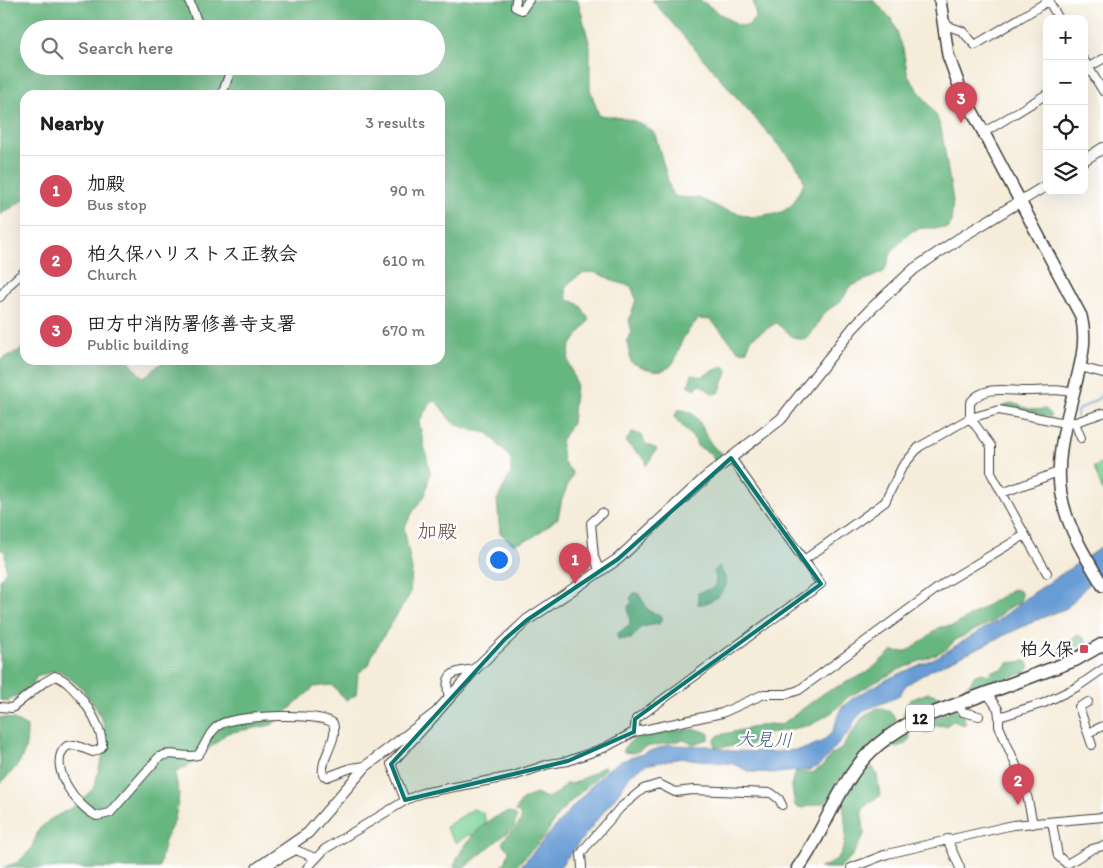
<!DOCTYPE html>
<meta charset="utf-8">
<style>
:root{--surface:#fff;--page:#f2f2f2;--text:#202124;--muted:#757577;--line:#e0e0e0;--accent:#d1495b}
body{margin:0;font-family:Itim,"Klee One",sans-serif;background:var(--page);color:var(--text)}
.controls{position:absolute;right:15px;top:15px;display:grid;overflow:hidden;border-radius:10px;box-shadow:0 5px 20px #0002}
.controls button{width:45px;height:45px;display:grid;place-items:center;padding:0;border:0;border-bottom:1px solid var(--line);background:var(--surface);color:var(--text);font:25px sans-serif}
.you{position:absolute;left:498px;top:559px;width:18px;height:18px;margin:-12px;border:4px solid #fff;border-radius:50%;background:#1a73e8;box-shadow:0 0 0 8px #1a73e833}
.badge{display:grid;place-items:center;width:32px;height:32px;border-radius:50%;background:var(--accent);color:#fff;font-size:16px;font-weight:700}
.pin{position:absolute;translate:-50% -41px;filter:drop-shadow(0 1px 2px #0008)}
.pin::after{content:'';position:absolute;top:26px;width:18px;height:15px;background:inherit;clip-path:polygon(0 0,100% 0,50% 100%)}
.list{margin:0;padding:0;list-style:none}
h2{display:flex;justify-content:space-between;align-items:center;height:65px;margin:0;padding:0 20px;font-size:21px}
h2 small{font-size:16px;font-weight:400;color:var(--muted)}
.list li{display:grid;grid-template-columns:32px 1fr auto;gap:15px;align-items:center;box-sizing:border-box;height:70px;padding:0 20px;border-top:1px solid var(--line)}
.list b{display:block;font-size:19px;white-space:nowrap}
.list p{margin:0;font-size:16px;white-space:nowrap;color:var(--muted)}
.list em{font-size:16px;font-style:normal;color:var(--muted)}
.icon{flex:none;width:28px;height:28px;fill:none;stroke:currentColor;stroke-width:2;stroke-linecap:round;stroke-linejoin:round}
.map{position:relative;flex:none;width:1103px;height:868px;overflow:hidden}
.search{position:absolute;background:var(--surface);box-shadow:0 5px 20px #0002;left:20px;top:20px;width:425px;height:55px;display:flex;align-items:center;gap:12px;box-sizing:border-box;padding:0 18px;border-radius:28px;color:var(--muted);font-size:19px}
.panel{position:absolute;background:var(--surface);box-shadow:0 5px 20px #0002;left:20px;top:90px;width:425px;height:275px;border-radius:15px}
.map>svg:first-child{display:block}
</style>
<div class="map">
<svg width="1103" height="868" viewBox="0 0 1103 868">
<rect width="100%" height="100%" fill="#fff"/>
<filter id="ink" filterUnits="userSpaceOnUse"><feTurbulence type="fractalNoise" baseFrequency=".02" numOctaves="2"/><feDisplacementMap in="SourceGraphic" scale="10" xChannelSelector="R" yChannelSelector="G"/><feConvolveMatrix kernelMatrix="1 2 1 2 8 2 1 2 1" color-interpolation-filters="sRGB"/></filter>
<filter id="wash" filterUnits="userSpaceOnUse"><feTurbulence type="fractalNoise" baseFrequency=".0096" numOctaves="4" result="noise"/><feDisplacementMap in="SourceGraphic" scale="20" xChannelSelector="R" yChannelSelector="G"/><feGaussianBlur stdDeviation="1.12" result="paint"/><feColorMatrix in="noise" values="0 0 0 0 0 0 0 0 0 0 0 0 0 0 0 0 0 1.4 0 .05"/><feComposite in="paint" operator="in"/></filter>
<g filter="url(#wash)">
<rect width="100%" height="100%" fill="#f5ecda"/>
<path fill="#7ed498" stroke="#4d785a" d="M1103 463V492L1094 467Z
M473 809 483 813 486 822 477 835H468L456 843 445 827Z"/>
<path fill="#66b680" stroke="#41694e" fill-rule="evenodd" d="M0 0H578L590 46V89L599 115C621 118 639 118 655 134L671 191 676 197 699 198 722 209 752 217 782 212 793 204 804 182 800 170 652 0H700L737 25 747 26 756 17 753 0H873L892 19 903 49 908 76 936 115 941 128 953 201 951 223 948 228H922L912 231 892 251 884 272 849 287C840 309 834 302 823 315 816 324 814 334 804 340L793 337 776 323 752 338 747 350 744 352 737 349 711 320 698 319C693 326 685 333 682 341 678 348 678 357 673 363 664 377 643 368 631 362L627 342 632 332 629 321 636 299 631 286C601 281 595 258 566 286L567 300C580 302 583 308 589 320L570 346 568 360 576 384 572 423 561 441 563 462 573 473 562 499 558 518 532 538 513 544 500 533 497 500 511 473V459L488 433 465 428 452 422 436 401 430 403 419 422 430 472 425 496 414 510 404 528 412 570 410 594 373 653 368 666 358 673 356 695 346 700 332 685 314 687 272 725 227 733 193 763 175 773 179 795 175 819 165 840 159 868H2L18 862 31 849 39 829 51 819 73 807 93 789 107 742 103 722 96 708 82 688 59 670 37 676 32 685 7 702 0 700V580L6 571 5 551 0 550V360L22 349 25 341V360H129L138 373 144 377 165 360H440V95H25V199L0 215ZM29 29H436V66H29Z
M723 366 728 370 719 393 713 394 700 384 695 389 688 386 692 374 701 377Z
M1012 403 1032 410 1046 409 1051 416 1050 417 1002 407Z
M678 410C702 409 701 434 715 448 717 451 721 452 725 455L721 463H716L710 453 697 446 695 440 674 417Z
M633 432 642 436 646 444 657 449 646 466V460L625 442Z
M719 566C721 571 726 576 726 581 728 592 708 606 698 604V593L715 587 716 578 714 571Z
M1013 589 1020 591 1022 595 1020 602 1006 609 994 621 957 639 945 650 896 671 848 697 834 711 811 725 771 733 750 745 715 747 714 740 719 735 769 724 781 725 824 693 868 672 892 651 904 652 913 648 940 627 954 626Z
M634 593H638L649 611 660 615 662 618 659 624 641 627 631 639H618L617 634 630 624 628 606 632 602 630 598Z
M1077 635 1083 637 1087 643 1062 654 1057 653Z
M1026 661 1030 667 1026 672 948 701 950 697 970 683 975 675 982 673 988 675 992 671 1002 669 1008 663Z
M928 693 944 697 946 702 905 718 903 715 910 700Z
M877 708C887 708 891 711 896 720L891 727 836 783 831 797 826 802 802 808 795 806C794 794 788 782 796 772L812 773 823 766 831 755 841 749 862 718Z
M955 709 962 714 966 723 964 725 953 721 946 726 936 725 931 731 925 733 934 718Z
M0 717 13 719 27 727C27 758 21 762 0 784Z
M666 728C682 735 694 724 709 734V739L693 744 683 740 646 747 634 753 624 752 623 749C635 734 649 733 666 728Z
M908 732 910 737 908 743 890 749 889 747 893 740Z
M604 766 606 768 559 813 544 837 514 868H499L506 861 509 851 502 844C505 834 516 830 521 820L520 814 515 811 522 800 535 794 547 798 559 792 565 784 575 783Z
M873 767 877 775 880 796 866 805 862 811 864 835 852 856 839 868H819C856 857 844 828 843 799 853 791 859 770 873 767Z
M510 812 517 816 514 827 464 868H456L454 866C462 844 486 816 510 812Z"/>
<path fill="#689cd4" stroke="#425c78" d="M1103 546V573L1086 587 1067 608 1037 620 931 670 906 685 898 697 865 710 855 720 850 731 819 766 809 770 778 773 751 772 733 764 682 758 645 765 630 775 620 791 559 868H519L593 784 607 770 619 762 668 745 708 746 731 751 775 752 804 749 821 742 832 733 841 708 853 698 890 678 937 657 997 621 1032 594Z"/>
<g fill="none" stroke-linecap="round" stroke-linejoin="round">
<path stroke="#689cd4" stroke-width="2" d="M1077 417V411L1099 398 1103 393"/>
</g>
</g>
<g filter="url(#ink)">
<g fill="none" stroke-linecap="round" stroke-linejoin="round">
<g stroke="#3d3b38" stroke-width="10">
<path id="minor" d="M189 0 200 29
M516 0 515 7 522 10 529 0
M1048 0 1059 19
M945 21 948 26 962 31 975 45 1050 0
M1084 60 1103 91
M1085 69 1103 59
M222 95 232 66
M983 133 1047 94
M0 297 10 284 25 271
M1080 367 1103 373
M1066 422H1076L1103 413
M1075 423 1081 438
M1002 493 1058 472
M1025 535 1047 573
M804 560 885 502 902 467 919 447 970 418 999 410 1065 423
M600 572 594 557 591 523 602 513
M987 693 998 709 999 717
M449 698C443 672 453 672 475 669
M1088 702 1079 707 1092 745
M955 705 963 712 979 716
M0 707 12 708 43 683 55 676C75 682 103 725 102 746L100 749 93 752 75 745 67 746C45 763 77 808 97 816L110 813 159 757C171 750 185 759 198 755 206 745 209 730 221 724 238 715 319 712 333 723 339 741 320 757 323 775L327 777 351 768 366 766
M634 732 722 713 764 694H787L799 690 946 582 1025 535 991 473V446L970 418V403C985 383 1010 392 1030 391 1046 391 1057 388 1073 393
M1088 733 1103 726
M405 800 391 764 436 715
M1052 822 1058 856 1067 864 1092 849 1103 846
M1033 824 1025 786 999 726V717L1044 703 1077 687 1103 669
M947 839 960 868
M266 866 296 850 315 858
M307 868 325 849 408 799 422 793 513 776 549 764 568 761 606 747 634 732 636 719 821 584 731 458
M582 868 581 854 585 848 620 808 643 789 659 784 675 792 693 790 771 793 779 799 782 805
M851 868 887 854 1013 825 1103 817"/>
</g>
<g stroke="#3d3b38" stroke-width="12">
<path id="tertiary" d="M1084 160 1103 148
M257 868 308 833 366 766 436 713 475 669 527 620 618 559 705 478 781 419 853 328 871 309 914 269 960 238 1047 185"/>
</g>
<g stroke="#3d3b38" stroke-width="14">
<path id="secondary" d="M940 0 948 55 960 88 1081 316C1088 342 1080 366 1074 391 1049 482 1054 506 1103 586"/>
</g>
<g stroke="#3d3b38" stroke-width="15">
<path id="primary" d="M798 868C822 835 835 794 861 762 875 744 896 731 915 720L1075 660 1103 644"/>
</g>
<use href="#minor" stroke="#fff" stroke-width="8"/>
<use href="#tertiary" stroke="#fff" stroke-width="10"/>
<use href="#secondary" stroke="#fff" stroke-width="11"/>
<use href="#primary" stroke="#fff" stroke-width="12"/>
</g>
</g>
<path fill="#0f766e" fill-opacity="0.2" stroke="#0f766e" stroke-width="4" stroke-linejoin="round" d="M731 458 821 584 635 719 634 732 568 761 405 800 391 764 505 639 527 620 618 559Z"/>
<rect fill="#d1495b" stroke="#fff" stroke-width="2" x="1079" y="644" width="10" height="10" rx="2.5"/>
<g text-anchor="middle" stroke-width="4.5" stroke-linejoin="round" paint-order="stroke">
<rect fill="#fff" stroke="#606060" stroke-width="1" x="906" y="704.5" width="28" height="27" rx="4"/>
<g font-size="16" font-weight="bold" fill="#1c1c1c">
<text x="920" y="724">12</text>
</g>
<g font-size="18" font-weight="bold" fill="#1c1c1c" stroke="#fff" text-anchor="end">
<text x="1074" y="655">柏久保</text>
</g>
<g font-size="19" font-style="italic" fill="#425c78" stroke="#fff">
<text transform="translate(764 739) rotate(1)" y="7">大見川</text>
</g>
<g font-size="20" fill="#624b43" stroke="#fff">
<text x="437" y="538">加殿</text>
</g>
</g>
</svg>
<div class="controls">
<button>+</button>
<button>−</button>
<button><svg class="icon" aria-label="locate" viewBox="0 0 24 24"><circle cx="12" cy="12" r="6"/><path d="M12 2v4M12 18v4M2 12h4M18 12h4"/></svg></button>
<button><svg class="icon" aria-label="layers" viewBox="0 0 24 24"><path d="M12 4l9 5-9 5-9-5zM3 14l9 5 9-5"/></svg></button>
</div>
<div class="you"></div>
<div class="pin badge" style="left:575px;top:584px">1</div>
<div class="pin badge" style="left:1018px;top:805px">2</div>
<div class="pin badge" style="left:961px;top:123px">3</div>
<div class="search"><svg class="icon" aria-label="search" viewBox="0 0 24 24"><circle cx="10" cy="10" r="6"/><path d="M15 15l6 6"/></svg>Search here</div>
<section class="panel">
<h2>Nearby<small>3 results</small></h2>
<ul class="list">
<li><span class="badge">1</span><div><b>加殿</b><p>Bus stop</p></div><em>90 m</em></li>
<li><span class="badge">2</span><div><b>柏久保ハリストス正教会</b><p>Church</p></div><em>610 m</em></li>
<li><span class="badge">3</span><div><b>田方中消防署修善寺支署</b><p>Public building</p></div><em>670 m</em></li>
</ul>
</section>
</div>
